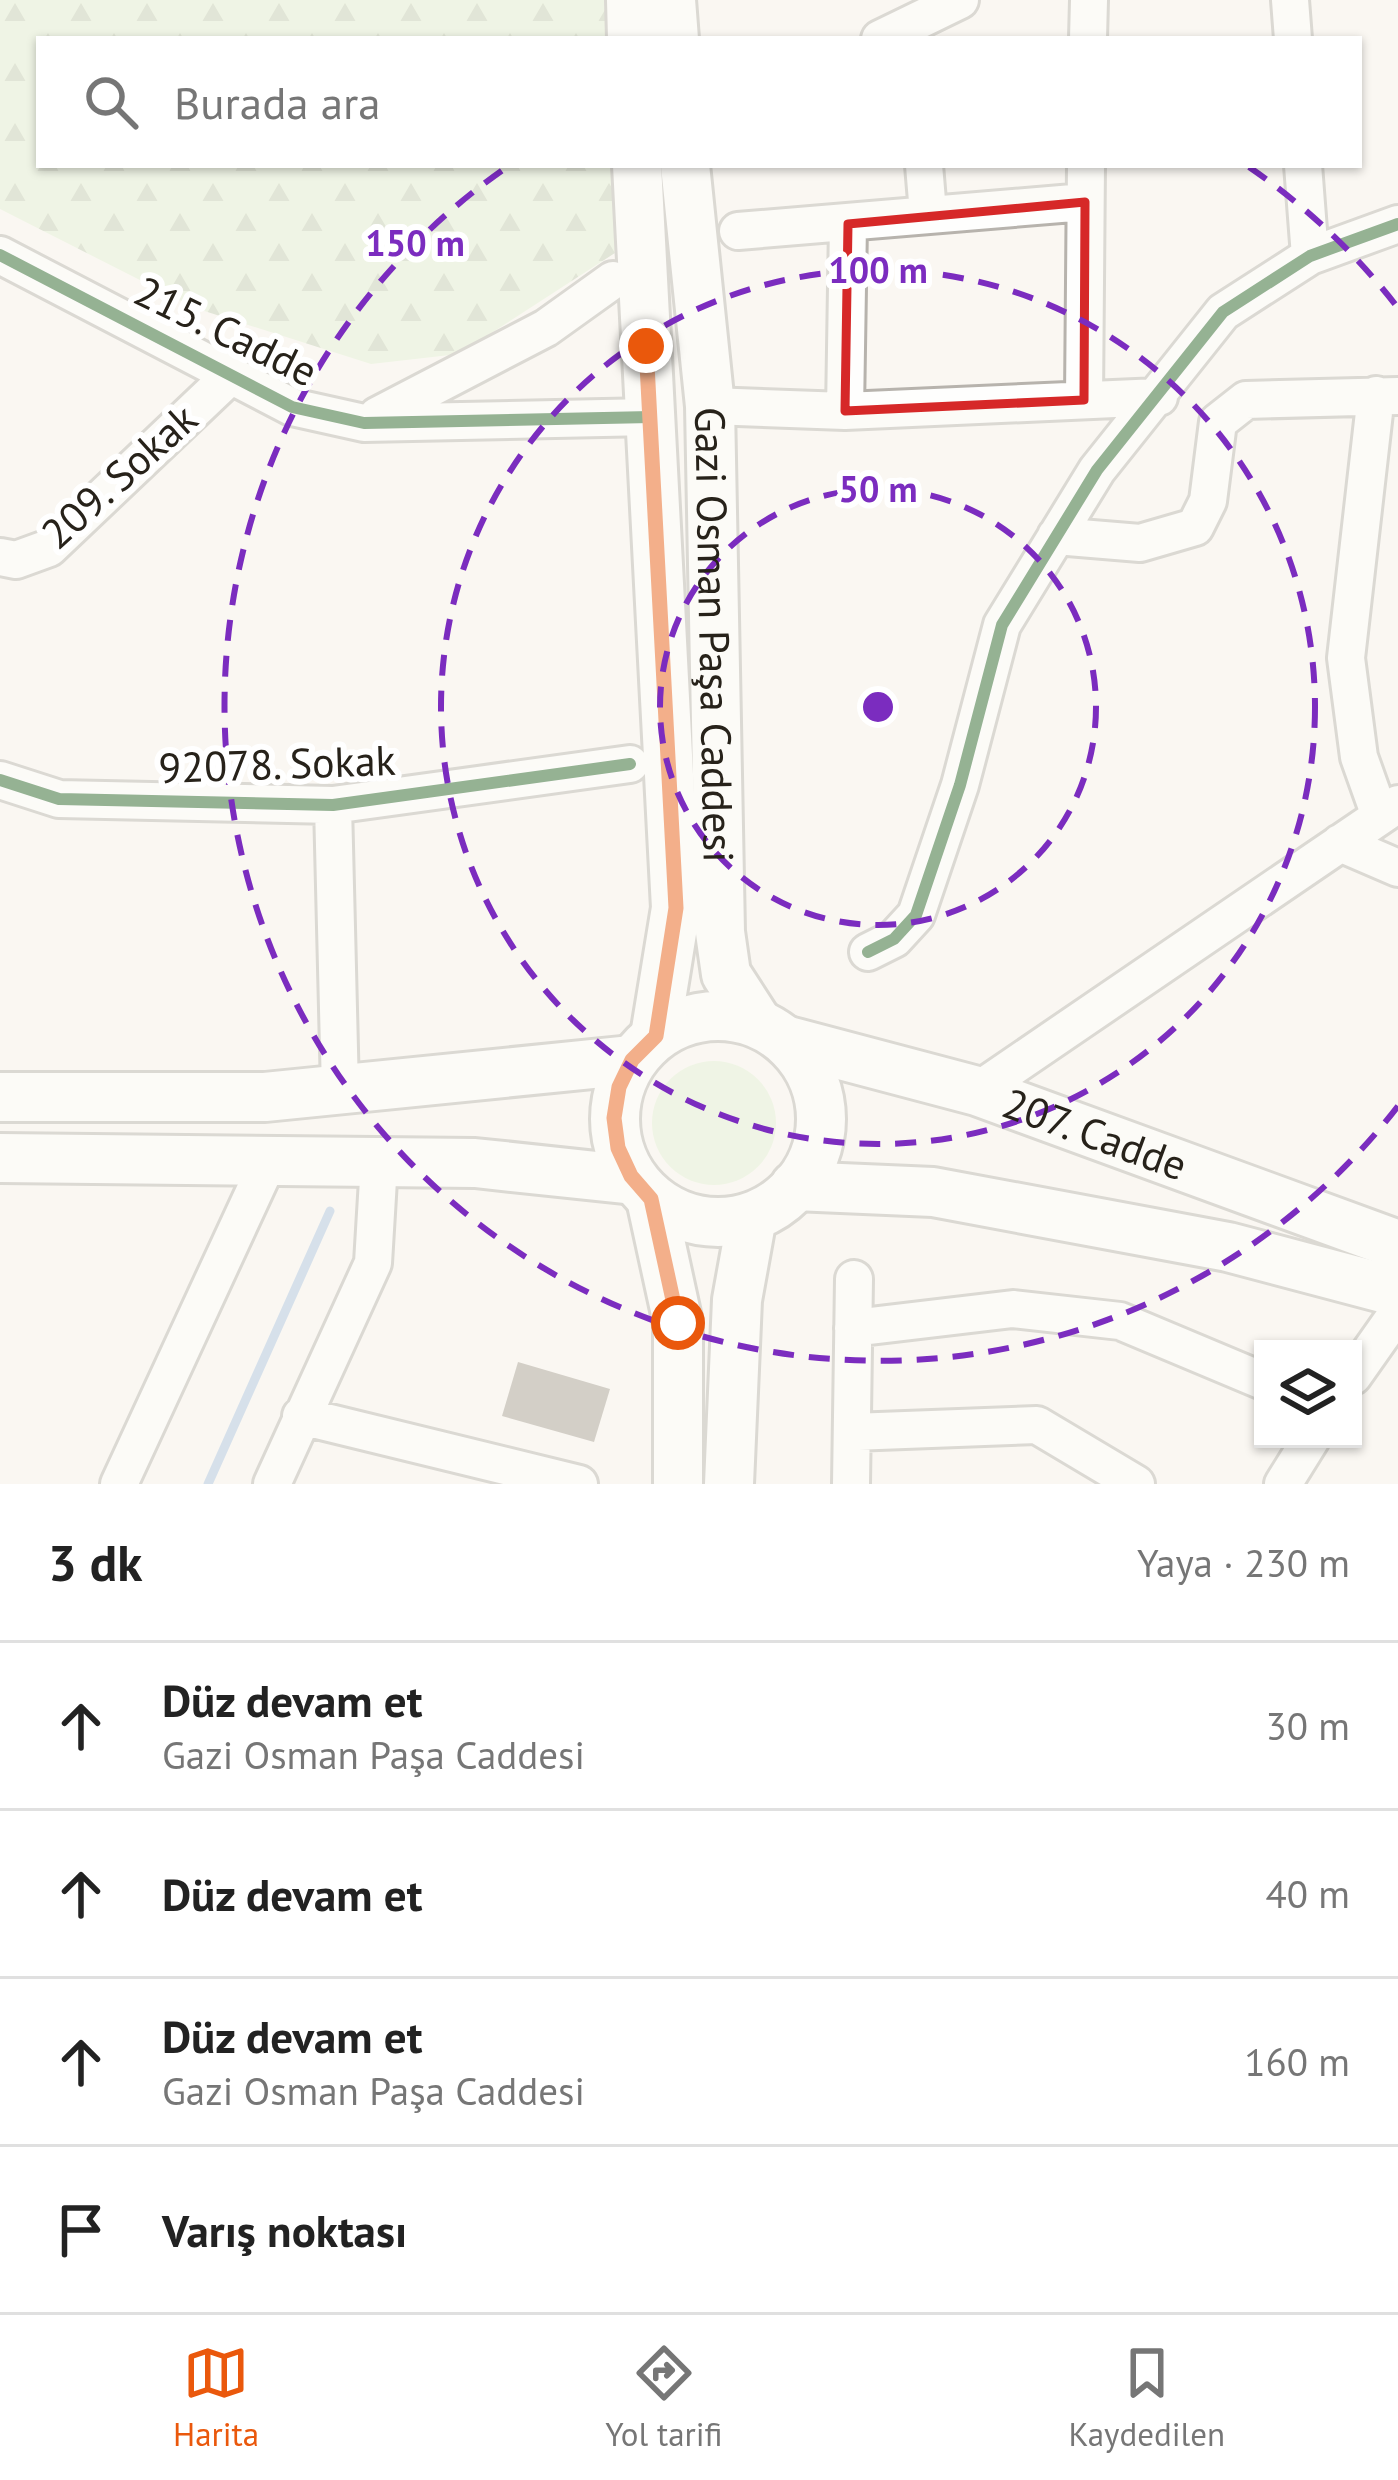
<!DOCTYPE html>
<html lang="tr">
<meta charset="utf-8">
<style>
:root{--surface:#fff;--page:#f2f2f2;--text:#222;--muted:#767676;--line:#e0e0e0;--accent:#ea580c}
body{margin:0;font-family:"PT Sans",sans-serif;background:var(--page);color:var(--text)}
.controls{position:absolute;right:36px;bottom:36px;display:grid;overflow:hidden;border-radius:0px;box-shadow:0 3px 9px #0004}
.controls button{width:108px;height:108px;display:grid;place-items:center;padding:0;border:0;border-bottom:3px solid var(--line);background:var(--surface);color:var(--text);font:60px sans-serif}
.stop{position:absolute;width:36px;height:36px;margin:-27px;border:9px solid #ea580c;border-radius:50%;background:#fff}
.stop.end{background:#ea580c;border-color:#fff;box-shadow:0 3px 12px #0008}
.list{margin:0;padding:0;list-style:none}
h2{display:flex;justify-content:space-between;align-items:center;height:156px;margin:0;padding:0 48px;font-size:51px}
h2 small{font-size:39px;font-weight:400;color:var(--muted)}
.list li{display:grid;grid-template-columns:78px 1fr auto;gap:36px;align-items:center;box-sizing:border-box;height:168px;padding:0 48px;border-top:3px solid var(--line)}
.list b{display:block;font-size:45px;white-space:nowrap}
.list p{margin:0;font-size:39px;white-space:nowrap;color:var(--muted)}
.list em{font-size:39px;font-style:normal;color:var(--muted)}
.icon{flex:none;width:66px;height:66px;fill:none;stroke:currentColor;stroke-width:2;stroke-linecap:round;stroke-linejoin:round}
.map{position:relative;flex:none;width:1398px;height:1484px;overflow:hidden}
.search{position:absolute;background:var(--surface);box-shadow:0 3px 9px #0004;left:36px;right:36px;top:36px;height:132px;display:flex;align-items:center;gap:30px;box-sizing:border-box;padding:0 42px;border-radius:0px;color:var(--muted);font-size:45px}
.sheet{height:828px;background:var(--surface)}
nav{display:flex;justify-content:space-around;align-items:center;box-sizing:border-box;height:168px;border-top:3px solid var(--line);background:var(--surface);font-size:33px;color:var(--muted)}
nav a{display:grid;justify-items:center;gap:6px}
nav .on{color:var(--accent)}
.map>svg:first-child{display:block}
</style>
<div class="map">
<svg width="1398" height="1484" viewBox="0 0 1398 1484">
<defs>
<pattern id="forest-firs" width="22" height="20" patternUnits="userSpaceOnUse" patternTransform="scale(3)"><rect width="22" height="20" fill="#e3f0d4"/><path d="M5 1l3.5 6h-7zM16 11l3.5 6h-7z" fill="#c3ceb5"/></pattern>
</defs>
<rect width="100%" height="100%" fill="#faf7f2"/>
<path fill="#e3f0d4" d="M652 1123a62 62 0 1 1 124 0a62 62 0 1 1-124 0Z"/>
<path fill="url(#forest-firs)" d="M0 0H614L616 39H39V165H620L618 251 459 354 371 364 195 308 0 209Z"/>
<g fill="none" stroke-linecap="round" stroke-linejoin="round">
<path stroke="#acc4e1" stroke-width="9" d="M208 1484 330 1211"/>
</g>
<path fill="#a59d93" d="M518 1362 610 1389 594 1442 502 1416Z"/>
<g fill="none" stroke-linecap="round" stroke-linejoin="round">
<g stroke="#b7b3ad" stroke-width="42">
<path id="minor" d="M1290 0 1293 39
M880 39 960 0
M1088 39 1089 0
M924 165 928 213
M1303 165 1310 256
M738 231 1085 202
M0 255 292 407 364 423 651 417
M1376 395 1346 658 1359 757 1380 816
M1084 400 1086 165
M710 406 845 411 1159 397
M845 411 848 224
M377 416 546 328 613 280
M1056 536 1140 543 1195 527 1208 501 1218 422 1246 400 1398 396
M0 557 16 560 49 548 230 376
M0 780 59 799 333 805 630 764
M333 805 340 1090
M1340 843 1398 868
M868 952 894 939 916 915 960 785 1002 625 1097 470 1223 312 1310 256 1398 224
M977 1091 1398 804
M853 1328 1013 1309 1120 1321 1263 1381
M1353 1376 1398 1312
M301 1416 579 1484
M852 1432 1037 1425 1136 1484
M119 1484 268 1162
M272 1484 373 1263 379 1163
M851 1484 854 1279
M1283 1484 1311 1439"/>
</g>
<g stroke="#b7b3ad" stroke-width="54">
<g id="secondary">
<path d="M631 0 632 39"/>
<path d="M671 0 674 39"/>
<path d="M637 165 676 908 655 1036"/>
<path id="s1" d="M685 165 710 406 720 932 726 974 757 1022"/>
<circle cx="718" cy="1119" r="103"/>
<path id="s2" d="M788 1041 977 1091 1398 1245"/>
<path d="M0 1097H265L632 1060"/>
<path d="M0 1158 475 1163 634 1180"/>
<path d="M795 1186 933 1192 1228 1247 1398 1292"/>
<path d="M651 1199 678 1323V1484"/>
<path d="M729 1484 737 1300 752 1217"/>
</g>
</g>
<use href="#minor" stroke="#fefefd" stroke-width="36"/>
<use href="#secondary" stroke="#fefefd" stroke-width="48"/>
<g stroke="#fff" stroke-width="20">
<path id="cycleway" d="M0 255 292 407 364 423 651 417
M0 780 59 799 333 805 630 764
M868 952 894 939 916 915 960 785 1002 625 1097 470 1223 312 1310 256 1398 224"/>
</g>
<use href="#cycleway" stroke="#1b5e20" stroke-width="12"/>
</g>
<g fill="none" stroke-linecap="round" stroke-linejoin="round">
<path stroke="#ea580c" stroke-width="15" d="M646 346 676 908 656 1036 632 1060 619 1087 614 1118 618 1148 631 1176 651 1199 678 1323"/>
</g>
<path d="M0 0H1398V1484H0ZM1085 202 1084 400 845 411 848 224Z" fill="#faf7f2" fill-opacity=".55" fill-rule="evenodd"/>
<path fill="none" stroke="#d62828" stroke-width="9" stroke-linejoin="round" d="M1085 202 1084 400 845 411 848 224Z"/>
<g fill="none" stroke="#7b2cbf" stroke-width="6" stroke-dasharray="21 15">
<circle cx="878" cy="707" r="218"/>
<circle cx="878" cy="707" r="437"/>
<path d="M1398 1106A655 655 0 1 1 507 167M1249 167A655 655 0 0 1 1398 308"/>
</g>
<g text-anchor="middle" stroke-width="12" stroke-linejoin="round" paint-order="stroke">
<g font-size="42" fill="#27221a" stroke="#fff">
<text transform="translate(226 331) rotate(26)" y="15">215. Cadde</text>
<text transform="translate(119 476) rotate(-42)" y="15">209. Sokak</text>
<text dy="15" stroke="none"><textPath href="#s1" startOffset="471">Gazi Osman Paşa Caddesi</textPath></text>
<text transform="translate(277 764) rotate(-2)" y="15">92078. Sokak</text>
<text dy="15" stroke="none"><textPath href="#s2" startOffset="321">207. Cadde</textPath></text>
</g>
</g>
<circle cx="878" cy="707" r="18" fill="#7b2cbf" stroke="#fff" stroke-width="6"/>
<g font-size="36" text-anchor="middle" font-weight="bold" fill="#7b2cbf" stroke="#fff" stroke-width="12" stroke-linejoin="round" paint-order="stroke">
<text x="415" y="256">150 m</text>
<text x="878" y="283">100 m</text>
<text x="878" y="502">50 m</text>
</g>
</svg>
<div class="controls">
<button><svg class="icon" aria-label="layers" viewBox="0 0 24 24"><path d="M12 4l9 5-9 5-9-5zM3 14l9 5 9-5"/></svg></button>
</div>
<div class="stop" style="left:678px;top:1323px"></div>
<div class="stop end" style="left:646px;top:346px"></div>
<div class="search"><svg class="icon" aria-label="search" viewBox="0 0 24 24"><circle cx="10" cy="10" r="6"/><path d="M15 15l6 6"/></svg>Burada ara</div>
</div>
<section class="sheet">
<h2>3 dk<small>Yaya · 230 m</small></h2>
<ul class="list">
<li><svg class="icon" aria-label="ahead" viewBox="0 0 24 24"><path d="M12 20V5M6 11l6-6 6 6"/></svg><div><b>Düz devam et</b><p>Gazi Osman Paşa Caddesi</p></div><em>30 m</em></li>
<li><svg class="icon" aria-label="ahead" viewBox="0 0 24 24"><path d="M12 20V5M6 11l6-6 6 6"/></svg><div><b>Düz devam et</b></div><em>40 m</em></li>
<li><svg class="icon" aria-label="ahead" viewBox="0 0 24 24"><path d="M12 20V5M6 11l6-6 6 6"/></svg><div><b>Düz devam et</b><p>Gazi Osman Paşa Caddesi</p></div><em>160 m</em></li>
<li><svg class="icon" aria-label="arrive" viewBox="0 0 24 24"><path d="M6 21V4h12l-3 4 3 4H6"/></svg><div><b>Varış noktası</b></div></li>
</ul>
</section>
<nav>
<a class="on"><svg class="icon" aria-label="map" viewBox="0 0 24 24"><path d="M3 6l6-2 6 2 6-2v14l-6 2-6-2-6 2zM9 4v14M15 6v14"/></svg>Harita</a>
<a><svg class="icon" aria-label="directions" viewBox="0 0 24 24"><path d="M12 3l9 9-9 9-9-9zM9 14v-3h6M13 9l2 2-2 2"/></svg>Yol tarifi</a>
<a><svg class="icon" aria-label="saved" viewBox="0 0 24 24"><path d="M7 4h10v16l-5-4-5 4z"/></svg>Kaydedilen</a>
</nav>
